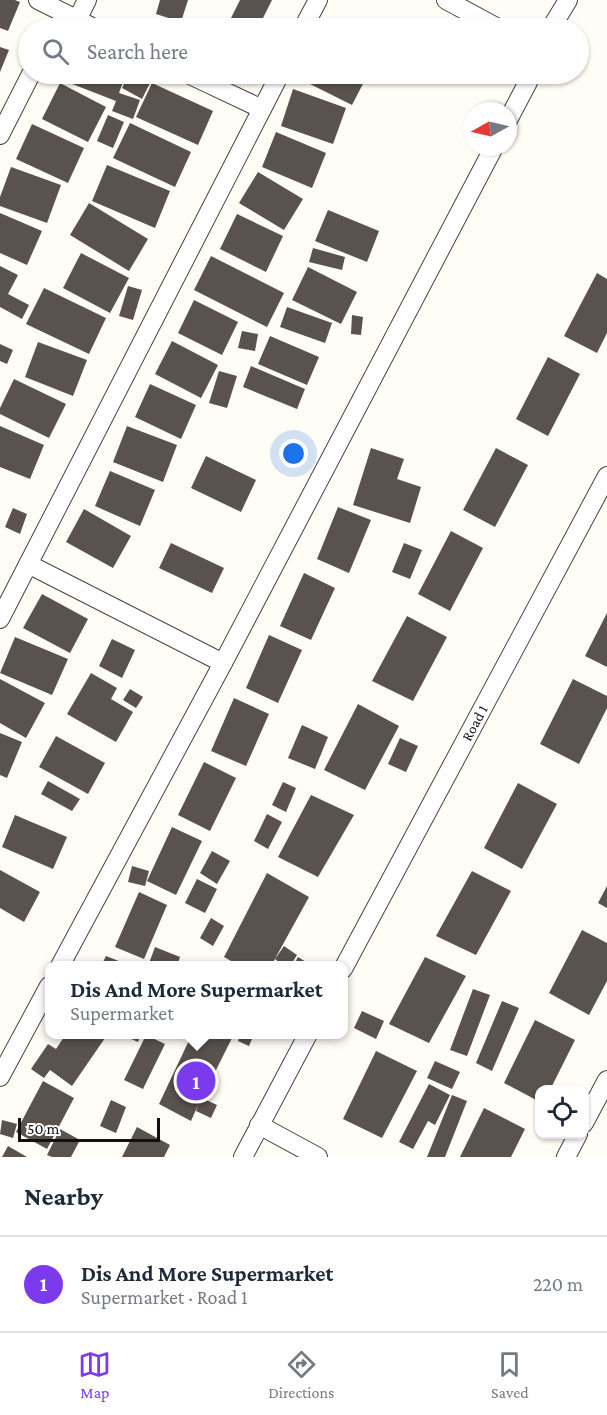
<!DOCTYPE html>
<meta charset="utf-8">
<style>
:root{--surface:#fff;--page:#f6f6f7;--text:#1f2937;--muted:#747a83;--line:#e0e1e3;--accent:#7c3aed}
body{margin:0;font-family:"Crimson Pro",serif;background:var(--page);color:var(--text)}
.controls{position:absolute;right:18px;bottom:18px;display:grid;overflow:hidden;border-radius:12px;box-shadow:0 2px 4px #0004}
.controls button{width:54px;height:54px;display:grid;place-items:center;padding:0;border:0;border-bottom:2px solid var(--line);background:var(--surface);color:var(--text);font:30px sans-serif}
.compass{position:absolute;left:463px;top:102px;width:54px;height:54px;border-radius:50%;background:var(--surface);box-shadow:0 2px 4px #0004;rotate:262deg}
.scale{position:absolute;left:18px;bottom:15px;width:142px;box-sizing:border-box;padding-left:6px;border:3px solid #111;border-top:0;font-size:16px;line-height:21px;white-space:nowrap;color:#111;-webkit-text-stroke:4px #fff;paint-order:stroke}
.you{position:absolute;left:294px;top:454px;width:21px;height:21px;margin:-15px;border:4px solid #fff;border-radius:50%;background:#1a73e8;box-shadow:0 0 0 9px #1a73e833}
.badge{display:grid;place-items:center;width:39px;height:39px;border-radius:50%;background:var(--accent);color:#fff;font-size:20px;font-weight:700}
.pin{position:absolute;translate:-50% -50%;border:3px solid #fff;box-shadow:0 2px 6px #0006}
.popup{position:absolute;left:45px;top:961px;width:303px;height:78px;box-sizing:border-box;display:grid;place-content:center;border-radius:12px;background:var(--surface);filter:drop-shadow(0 2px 4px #0005);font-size:20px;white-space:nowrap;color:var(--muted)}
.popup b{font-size:22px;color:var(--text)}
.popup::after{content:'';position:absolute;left:50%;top:100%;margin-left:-12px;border:12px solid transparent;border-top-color:var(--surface)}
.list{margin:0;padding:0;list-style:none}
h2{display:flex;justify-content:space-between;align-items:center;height:78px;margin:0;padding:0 24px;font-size:26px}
h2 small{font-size:20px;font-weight:400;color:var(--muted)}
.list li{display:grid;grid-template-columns:39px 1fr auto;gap:18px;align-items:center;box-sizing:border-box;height:96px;padding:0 24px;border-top:2px solid var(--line)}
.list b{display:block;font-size:22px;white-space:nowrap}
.list p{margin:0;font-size:20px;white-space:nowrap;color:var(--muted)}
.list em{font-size:20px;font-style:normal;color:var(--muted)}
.icon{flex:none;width:33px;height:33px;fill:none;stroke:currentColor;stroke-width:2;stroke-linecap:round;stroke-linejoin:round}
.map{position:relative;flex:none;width:607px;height:1157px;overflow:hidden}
.search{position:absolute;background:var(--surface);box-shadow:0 2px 4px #0004;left:18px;right:18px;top:18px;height:66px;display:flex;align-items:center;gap:15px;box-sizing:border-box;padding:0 21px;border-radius:33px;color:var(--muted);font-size:22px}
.sheet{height:174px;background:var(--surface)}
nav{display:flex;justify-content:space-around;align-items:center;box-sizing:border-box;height:84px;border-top:2px solid var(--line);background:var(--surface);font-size:16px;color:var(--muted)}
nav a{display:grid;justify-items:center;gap:3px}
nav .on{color:var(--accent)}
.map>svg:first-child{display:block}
</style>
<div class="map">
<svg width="607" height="1157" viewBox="0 0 607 1157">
<rect width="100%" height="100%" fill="#fffdf5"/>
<path fill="#5a524d" d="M0 0H15L20 2 8 31 0 28Z
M160 0H188L181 22 156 14Z
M240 0H272L258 28H226Z
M0 47 9 50 0 72Z
M70 74H126L119 93 140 100 133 119 112 111 116 101 67 82Z
M129 74H132L150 83 142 99 122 88Z
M310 74H368L352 105 306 82Z
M60 83 106 107 88 142 42 119Z
M152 83 213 111 198 145 136 117Z
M293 89 346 108 333 144 281 126Z
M108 115 124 122 113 148 97 141Z
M130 123 191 152 175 187 113 158Z
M32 124 84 148 68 183 16 159Z
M276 132 326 153 312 188 262 167Z
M107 165 170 191 155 228 92 201Z
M11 167 61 185 47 223 0 206V197Z
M258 172 303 199 284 230 239 203Z
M89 203 148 239 129 271 70 235Z
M328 210 379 231 367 262 315 241Z
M0 213 42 231 27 265 0 253Z
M237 214 283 236 266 272 220 249Z
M313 248 345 257 342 270 309 262Z
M81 253 129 278 110 313 63 288Z
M211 256 284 293 267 327 194 290Z
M0 266 18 275 8 294 29 305 22 319 0 307Z
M308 267 357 292 341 324 292 300Z
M597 273 607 279V333L597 353 564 336Z
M128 286 142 290 133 320 119 316Z
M44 288 106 318 89 354 26 324Z
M194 300 238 322 222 355 178 333Z
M287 307 332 323 325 343 280 327Z
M352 315 363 317 361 335 351 334Z
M242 331 258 334 255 351 238 348Z
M270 336 319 357 307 385 258 364Z
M172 341 218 365 201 398 155 374Z
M38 342 87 360 73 396 25 377Z
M0 344 13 350 7 364 0 361Z
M548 357 580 374 548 436 516 419Z
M251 366 305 389 297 409 243 387Z
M219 371 237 376 227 408 209 403Z
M14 379 66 404 49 438 0 414V408Z
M150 384 196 405 181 439 135 417Z
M0 426 44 445 30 479 0 467Z
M127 426 177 445 163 482 113 462Z
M371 448 404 459 397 479 421 487 410 523 353 505Z
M496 448 528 465 495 527 463 510Z
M206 456 256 480 241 512 191 488Z
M110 471 155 490 140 526 95 506Z
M338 507 371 520 349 573 317 559Z
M13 508 27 514 20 534 5 527Z
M84 509 131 536 113 568 66 542Z
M451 531 483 548 450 611 418 594Z
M171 543 224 568 212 593 159 568Z
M404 543 422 550 410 579 392 572Z
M304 573 335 588 311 640 280 626Z
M42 594 88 619 70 653 23 628Z
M607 613V667L585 656Z
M407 616 447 637 413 701 372 681Z
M269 635 302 650 278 703 246 688Z
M15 637 68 659 52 695 0 673Z
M112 639 135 650 122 678 99 666Z
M91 673 117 688 111 699 133 712 116 742 67 714Z
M0 679 45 703 26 738 0 723Z
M573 679 607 696V708L579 764 540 744Z
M130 689 143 697 136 708 123 700Z
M234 698 269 714 246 766 211 751Z
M358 704 399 726 365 790 324 770Z
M302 725 328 737 315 769 288 758Z
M0 733 22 742 7 778 0 775Z
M56 736 105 763 88 794 39 767Z
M400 738 418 746 406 772 388 764Z
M204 762 236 778 210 831 178 815Z
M48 781 80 799 72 811 41 794Z
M283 782 296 788 286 812 272 805Z
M518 783 557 804 522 869 484 848Z
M311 795 354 815 318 877 278 857Z
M267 814 282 822 268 849 254 841Z
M15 815 67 837 53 869 2 847Z
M172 827 202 841 176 895 147 881Z
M212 851 230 861 217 884 200 873Z
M132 866 149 871 145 886 128 882Z
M0 870 40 892 24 922 0 908Z
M472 871 511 891 476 955 436 936Z
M267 873 309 897 271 966H240L224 957Z
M197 879 217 889 205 913 185 903Z
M607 886V908L598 903Z
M139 892 167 905 144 959 115 947Z
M211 918 224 926 213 946 200 938Z
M582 930 607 943V981L589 1015 549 993Z
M284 946 297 955 290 966H284L275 959Z
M155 947 180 957 177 966H148Z
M106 956 129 965V966H101Z
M298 957 306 962 304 966H293Z
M425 957 466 976 429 1043 389 1024Z
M473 989 490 995 467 1056 450 1050Z
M502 1001 519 1008 492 1071 476 1063Z
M362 1011 384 1021 376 1039 354 1028Z
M535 1020 575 1040 550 1090H540V1102L504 1083Z
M66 1034H100L105 1038 72 1086 50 1070 44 1078 31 1069 48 1044 56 1049Z
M120 1034H141L138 1042Z
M192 1034H234L202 1098 217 1105 211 1118 196 1111 198 1105 191 1121 159 1104Z
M240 1034H254L249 1046 238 1041Z
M146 1035 165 1044 143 1089 124 1080Z
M376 1051 417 1071 382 1138 343 1119Z
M435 1061 460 1072 452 1089 427 1078Z
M43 1081 74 1098 47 1149 16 1132Z
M429 1084 450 1095 435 1125 428 1121 413 1149 399 1142Z
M452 1095 467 1101 445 1157H427Z
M111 1100 126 1107 116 1133 100 1126Z
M484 1108 525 1129 511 1157H460Z
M2 1120 17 1124 13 1138 0 1134Z
M137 1127 170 1145 164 1157H122Z
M60 1129 80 1140 71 1157H52L47 1155Z
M8 1146 27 1157H2Z"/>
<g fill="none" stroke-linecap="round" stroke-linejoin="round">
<g stroke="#444" stroke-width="20">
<g id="minor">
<path d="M38 0 94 28"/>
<path d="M446 0 498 28"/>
<path d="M77 20 87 0"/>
<path d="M303 28 318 0"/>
<path d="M551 28 568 0"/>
<path d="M188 74 262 109"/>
<path d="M508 120 528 82 530 74"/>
<path d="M0 135 31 74"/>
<path d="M28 564 223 663"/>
<path d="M0 619 280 74"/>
<path d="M60 966 223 663 494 147"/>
<path id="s1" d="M343 969 607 476"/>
<path d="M0 1077 49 986"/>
<path d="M584 1123 607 1080"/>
<path d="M259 1125 318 1157"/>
<path d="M243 1157 308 1034"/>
<path d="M566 1157 578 1134"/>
</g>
</g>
<use href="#minor" stroke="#fff" stroke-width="18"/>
</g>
<g text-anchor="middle" stroke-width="6" stroke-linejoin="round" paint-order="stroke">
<g font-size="15" fill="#111" stroke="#fff">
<text dy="5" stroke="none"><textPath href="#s1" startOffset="279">Road 1</textPath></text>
</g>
</g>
</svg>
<div class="controls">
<button><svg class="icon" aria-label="locate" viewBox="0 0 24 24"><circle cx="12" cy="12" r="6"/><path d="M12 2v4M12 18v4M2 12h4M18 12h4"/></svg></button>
</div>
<svg class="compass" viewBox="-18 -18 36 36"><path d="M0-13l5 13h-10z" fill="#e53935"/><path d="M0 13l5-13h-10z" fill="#747a83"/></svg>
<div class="scale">50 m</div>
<div class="you"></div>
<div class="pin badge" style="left:196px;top:1081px">1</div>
<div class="popup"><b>Dis And More Supermarket</b>Supermarket</div>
<div class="search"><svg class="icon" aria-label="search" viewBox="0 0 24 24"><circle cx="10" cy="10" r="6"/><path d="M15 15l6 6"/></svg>Search here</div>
</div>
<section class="sheet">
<h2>Nearby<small></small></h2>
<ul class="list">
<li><span class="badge">1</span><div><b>Dis And More Supermarket</b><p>Supermarket · Road 1</p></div><em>220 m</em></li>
</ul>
</section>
<nav>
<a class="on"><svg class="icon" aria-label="map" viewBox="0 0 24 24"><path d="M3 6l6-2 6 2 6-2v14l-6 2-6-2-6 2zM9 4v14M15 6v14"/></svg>Map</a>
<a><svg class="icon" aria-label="directions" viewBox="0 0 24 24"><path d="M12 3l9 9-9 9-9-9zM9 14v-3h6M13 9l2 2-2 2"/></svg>Directions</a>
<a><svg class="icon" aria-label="saved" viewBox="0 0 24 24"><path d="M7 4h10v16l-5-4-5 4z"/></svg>Saved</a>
</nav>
